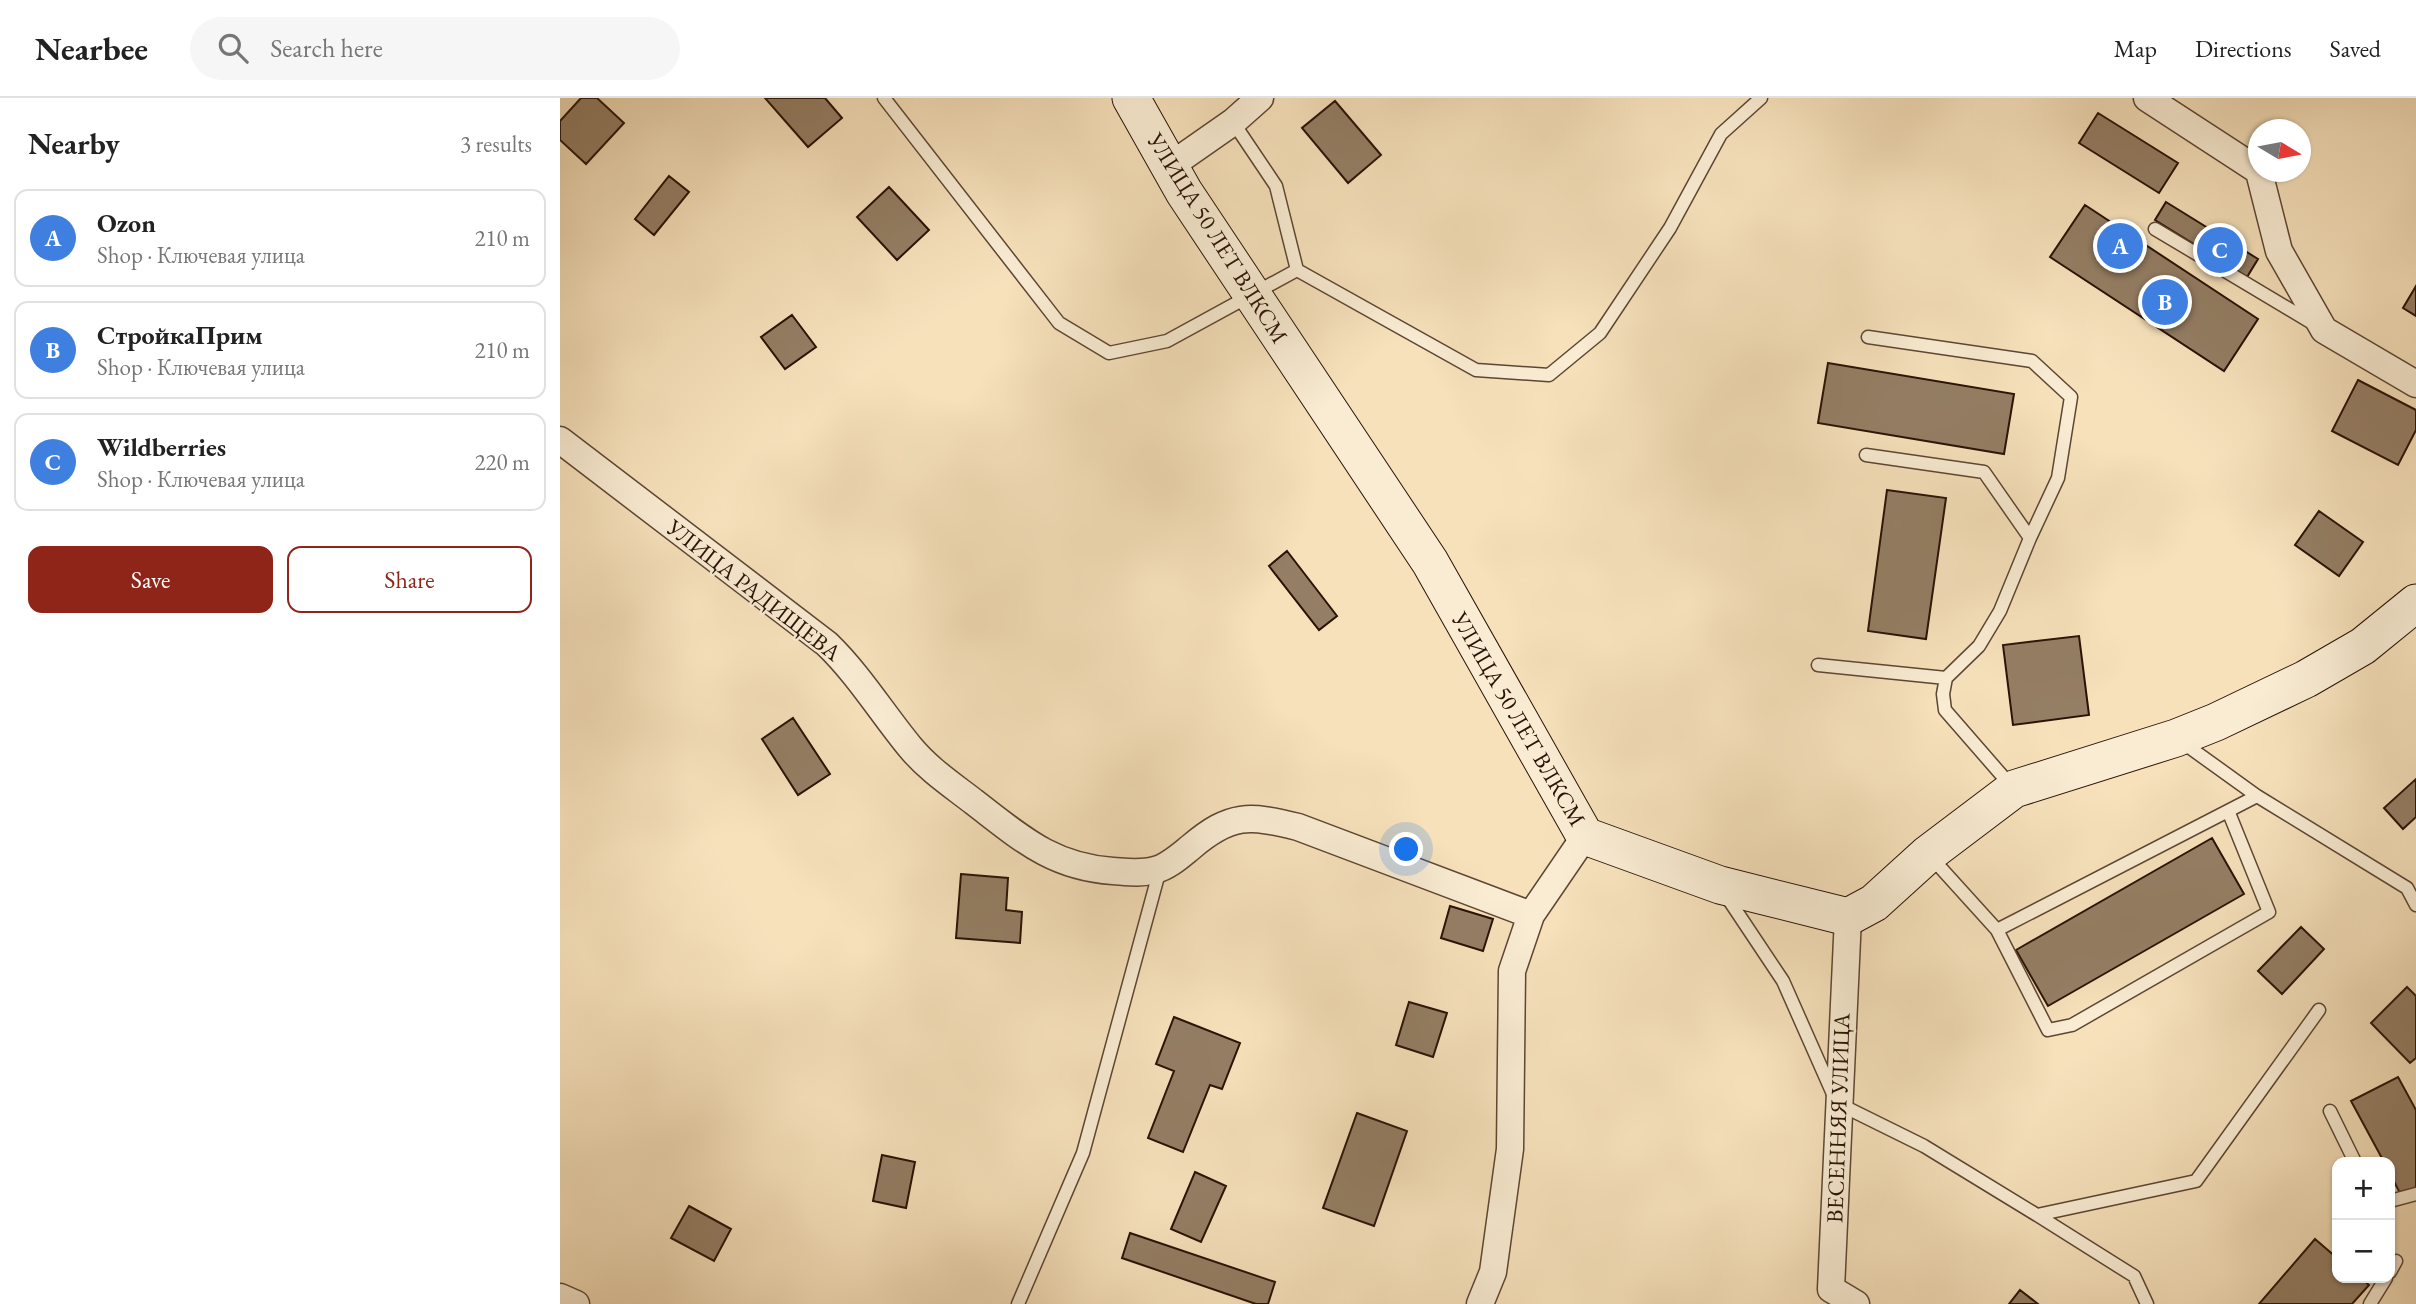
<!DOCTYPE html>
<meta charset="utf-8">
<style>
:root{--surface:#fff;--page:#f6f6f6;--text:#222;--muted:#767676;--line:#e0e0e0;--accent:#8f2418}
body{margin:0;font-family:"EB Garamond",serif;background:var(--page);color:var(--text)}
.controls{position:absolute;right:21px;bottom:21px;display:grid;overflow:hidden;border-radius:14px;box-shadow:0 2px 5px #0004}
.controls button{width:63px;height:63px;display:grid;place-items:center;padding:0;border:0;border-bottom:2px solid var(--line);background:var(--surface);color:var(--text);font:35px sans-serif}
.compass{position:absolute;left:1688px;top:21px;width:63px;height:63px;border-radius:50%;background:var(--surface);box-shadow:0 2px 5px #0004;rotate:100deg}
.you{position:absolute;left:847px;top:752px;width:24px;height:24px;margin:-18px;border:5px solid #fff;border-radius:50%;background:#1a73e8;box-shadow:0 0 0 10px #1a73e833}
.badge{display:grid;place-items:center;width:46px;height:46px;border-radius:50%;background:var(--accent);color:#fff;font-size:23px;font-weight:700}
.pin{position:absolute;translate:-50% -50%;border:4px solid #fff;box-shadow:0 2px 7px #0006}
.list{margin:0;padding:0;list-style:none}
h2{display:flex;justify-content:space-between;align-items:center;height:91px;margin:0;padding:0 28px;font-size:30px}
h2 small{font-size:23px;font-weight:400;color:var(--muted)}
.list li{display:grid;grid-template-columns:46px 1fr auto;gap:21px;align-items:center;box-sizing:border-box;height:98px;margin:0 14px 14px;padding:0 14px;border:2px solid var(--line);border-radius:14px}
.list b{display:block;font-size:26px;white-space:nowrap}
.list p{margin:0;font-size:23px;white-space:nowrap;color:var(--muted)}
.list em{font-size:23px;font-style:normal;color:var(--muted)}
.actions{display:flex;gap:14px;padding:21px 28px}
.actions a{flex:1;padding:16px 0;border:2px solid var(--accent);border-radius:14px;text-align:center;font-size:24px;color:var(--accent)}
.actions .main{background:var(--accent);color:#fff}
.icon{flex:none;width:38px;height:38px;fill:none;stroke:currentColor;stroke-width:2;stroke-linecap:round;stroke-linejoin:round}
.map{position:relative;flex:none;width:1856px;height:1206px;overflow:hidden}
header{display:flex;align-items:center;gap:42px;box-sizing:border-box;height:98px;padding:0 35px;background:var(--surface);border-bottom:2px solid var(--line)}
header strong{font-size:33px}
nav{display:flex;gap:38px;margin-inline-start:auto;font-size:24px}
.search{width:490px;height:63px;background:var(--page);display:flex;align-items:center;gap:18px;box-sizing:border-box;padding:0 24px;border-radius:38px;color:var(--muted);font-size:26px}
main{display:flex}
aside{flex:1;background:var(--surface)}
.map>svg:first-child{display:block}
</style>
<header>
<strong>Nearbee</strong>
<div class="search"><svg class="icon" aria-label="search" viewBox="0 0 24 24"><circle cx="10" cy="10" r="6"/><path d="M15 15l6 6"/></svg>Search here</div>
<nav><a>Map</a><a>Directions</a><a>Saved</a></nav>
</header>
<main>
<aside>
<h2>Nearby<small>3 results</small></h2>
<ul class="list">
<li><span class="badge" style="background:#3f7fe0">A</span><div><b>Ozon</b><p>Shop · Ключевая улица</p></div><em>210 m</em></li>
<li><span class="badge" style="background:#3f7fe0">B</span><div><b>СтройкаПрим</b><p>Shop · Ключевая улица</p></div><em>210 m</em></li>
<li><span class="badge" style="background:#3f7fe0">C</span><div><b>Wildberries</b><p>Shop · Ключевая улица</p></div><em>220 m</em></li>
</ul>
<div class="actions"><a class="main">Save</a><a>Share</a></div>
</aside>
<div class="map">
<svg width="1856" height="1206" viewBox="0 0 1856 1206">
<rect width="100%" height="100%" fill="#f6e1bb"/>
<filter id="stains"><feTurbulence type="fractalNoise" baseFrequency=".00286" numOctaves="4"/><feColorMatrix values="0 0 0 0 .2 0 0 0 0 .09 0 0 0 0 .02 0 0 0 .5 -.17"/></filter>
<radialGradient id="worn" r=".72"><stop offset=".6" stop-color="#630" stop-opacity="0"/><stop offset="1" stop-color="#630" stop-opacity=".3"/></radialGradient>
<path fill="#947e64" stroke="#2a1206" stroke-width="2" d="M21 0H37L64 25 26 66 0 42V23Z
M205 0H265L282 20 248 49Z
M775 3 821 57 788 85 742 30Z
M1538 15 1618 65 1599 95 1519 45Z
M109 78 129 94 94 137 75 121Z
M329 89 369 132 337 162 297 119Z
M1606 104 1698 161 1687 179 1595 122Z
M1525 107 1698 221 1664 273 1490 159Z
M1856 188V218L1843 210Z
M232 217 256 249 225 271 201 239Z
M1268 265 1454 296 1444 356 1258 325Z
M1798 282 1856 312V332L1838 367 1772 333Z
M1327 392 1386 400 1366 541 1308 533Z
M1759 413 1803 444 1779 478 1735 447Z
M727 453 777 518 759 532 709 468Z
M1519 538 1529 617 1453 627 1443 547Z
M233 620 270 676 238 697 202 641Z
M1856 681V719L1843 731 1824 710Z
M1652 740 1684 796 1488 908 1456 852Z
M401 776 448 780 446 812 462 814 460 845 396 840Z
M890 808 933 821 923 853 881 840Z
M1741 829 1764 851 1722 896 1698 873Z
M1847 889 1856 898V960L1850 965 1811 925Z
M849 904 887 915 873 959 836 947Z
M614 919 680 945 662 991 650 987 623 1054 588 1040 614 973 596 966Z
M1838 979 1856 1012V1089L1841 1097 1830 1076V1064H1824L1791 1003Z
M797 1015 847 1033 814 1128 763 1110Z
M322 1057 355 1064 346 1110 313 1103Z
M635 1074 666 1088 641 1144 611 1131Z
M129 1108 171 1131 154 1163 111 1140Z
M570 1135 715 1184 708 1206H696L562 1160Z
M1755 1141 1777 1160V1180H1801L1809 1187 1792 1206H1699Z
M1460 1192 1478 1206H1449Z"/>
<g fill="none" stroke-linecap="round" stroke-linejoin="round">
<g stroke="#5d4633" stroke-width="15">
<path id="lane" d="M324 0 499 225 549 255 607 243 737 172 916 272 989 277 1040 235 1110 130 1161 36 1201 0
M673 24 716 88 737 172
M1595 131 1754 226
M1308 239 1472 263 1511 299 1498 380 1470 440
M1306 357 1424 374 1470 440 1440 513 1419 548 1386 580 1383 596 1385 612 1452 689
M1258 567 1386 580
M1622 644 1697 698 1847 790 1856 807
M1370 758 1437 832 1488 932 1512 927 1709 814 1669 715
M1165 796 1223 883 1277 1005 1364 1048 1477 1117 1636 1083 1759 912
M1437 832 1697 698
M1770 1013 1795 1064
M1830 1103 1856 1096
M1477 1117 1574 1178 1587 1206
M1830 1174 1836 1163
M458 1206 523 1055 600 771
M1810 1206 1826 1180"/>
</g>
<g stroke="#5d4633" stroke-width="29">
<path id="street" d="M1587 0 1699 73
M610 68 673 24 700 0
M1699 74 1719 153 1764 232 1856 286
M0 342 267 546C299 577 322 615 350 649 368 671 392 687 414 704 461 740 492 769 553 773 568 774 581 776 595 772 608 769 621 757 631 749 671 715 689 717 738 729L971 817
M1288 819 1271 1191 1296 1206
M0 1199 16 1206
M920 1206 933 1174 950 1051 952 873 971 817 1025 738"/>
</g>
<g stroke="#2a1206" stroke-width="39">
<path id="secondary" d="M571 0 624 94 870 464 1025 738 1160 787 1288 819 1314 805 1368 756 1454 691 1616 640 1656 624 1746 581 1803 548 1856 505"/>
</g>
<use href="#lane" stroke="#f9ecd3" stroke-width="12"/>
<use href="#street" stroke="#f9ecd3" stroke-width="26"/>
<use href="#secondary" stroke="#f9ecd3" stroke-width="37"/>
</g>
<g text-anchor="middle" stroke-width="5" stroke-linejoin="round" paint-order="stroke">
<g font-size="23" fill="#2a1206" stroke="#f9ecd3">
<text transform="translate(658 140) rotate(58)" y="8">УЛИЦА 50 ЛЕТ ВЛКСМ</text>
<text transform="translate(194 492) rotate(38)" y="8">УЛИЦА РАДИЩЕВА</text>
<text transform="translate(959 621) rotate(60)" y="8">УЛИЦА 50 ЛЕТ ВЛКСМ</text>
<text transform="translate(1278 1020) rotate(-88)" y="8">ВЕСЕННЯЯ УЛИЦА</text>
</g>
</g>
<rect width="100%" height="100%" filter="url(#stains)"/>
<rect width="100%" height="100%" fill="url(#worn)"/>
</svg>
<div class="controls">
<button>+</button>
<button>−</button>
</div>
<svg class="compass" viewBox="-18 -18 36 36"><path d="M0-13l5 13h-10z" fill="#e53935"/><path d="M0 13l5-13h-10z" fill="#767676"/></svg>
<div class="you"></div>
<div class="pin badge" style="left:1560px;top:148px;background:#3f7fe0">A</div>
<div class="pin badge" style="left:1605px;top:204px;background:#3f7fe0">B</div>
<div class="pin badge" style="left:1660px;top:152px;background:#3f7fe0">C</div>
</div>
</main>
